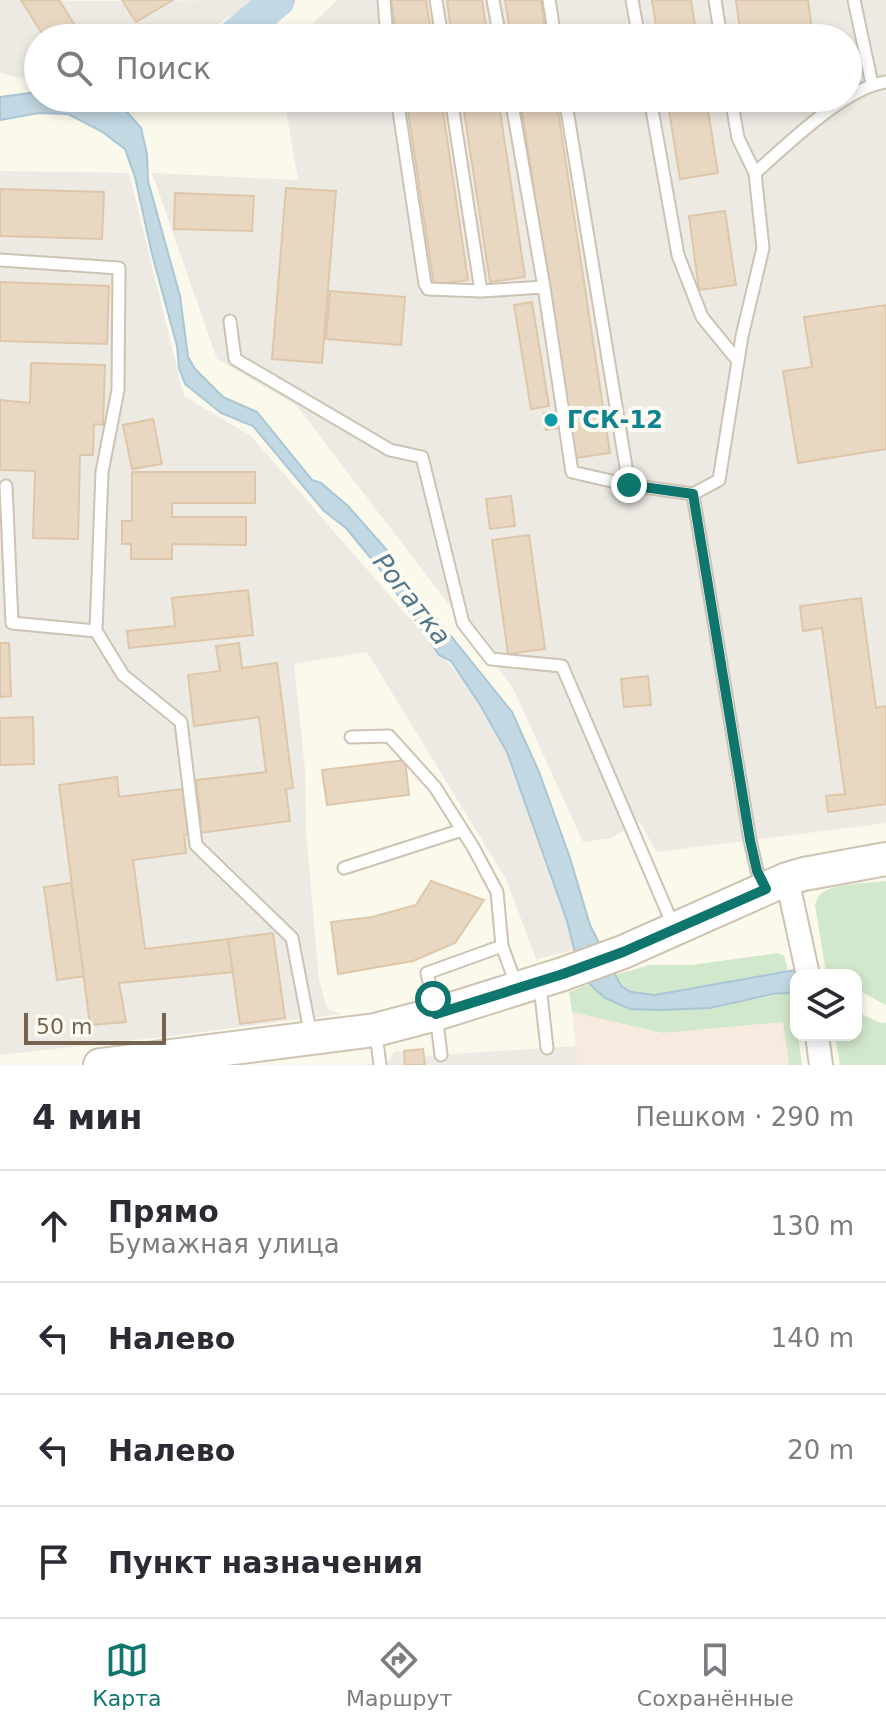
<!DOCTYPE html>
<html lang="ru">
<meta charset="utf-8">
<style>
:root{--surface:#fff;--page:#f7f7f7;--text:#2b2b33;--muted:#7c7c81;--line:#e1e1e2;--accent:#0f766e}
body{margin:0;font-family:"DejaVu Sans",sans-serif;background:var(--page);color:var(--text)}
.controls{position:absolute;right:24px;bottom:24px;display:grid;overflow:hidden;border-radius:16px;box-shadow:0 4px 12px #0003}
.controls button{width:72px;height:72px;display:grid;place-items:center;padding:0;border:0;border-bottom:2px solid var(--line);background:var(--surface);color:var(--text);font:40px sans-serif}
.scale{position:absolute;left:24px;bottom:20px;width:142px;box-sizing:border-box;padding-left:8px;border:4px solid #746451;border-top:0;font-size:22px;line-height:28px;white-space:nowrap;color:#746451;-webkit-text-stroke:6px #fefbf3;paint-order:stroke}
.stop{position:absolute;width:24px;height:24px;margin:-18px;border:6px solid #0f766e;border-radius:50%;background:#fff}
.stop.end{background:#0f766e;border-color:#fff;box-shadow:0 2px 8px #0008}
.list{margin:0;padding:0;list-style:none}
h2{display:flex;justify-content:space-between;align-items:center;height:104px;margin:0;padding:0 32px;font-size:34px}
h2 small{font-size:26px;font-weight:400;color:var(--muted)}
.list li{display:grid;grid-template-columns:52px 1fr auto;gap:24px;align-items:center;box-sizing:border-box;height:112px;padding:0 32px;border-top:2px solid var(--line)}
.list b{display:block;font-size:30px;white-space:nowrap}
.list p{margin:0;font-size:26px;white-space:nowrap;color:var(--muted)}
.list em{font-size:26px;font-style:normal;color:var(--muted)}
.icon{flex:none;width:44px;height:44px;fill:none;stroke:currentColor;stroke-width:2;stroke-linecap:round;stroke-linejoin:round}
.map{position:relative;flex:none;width:886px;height:1065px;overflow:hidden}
.search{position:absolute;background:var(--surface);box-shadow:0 4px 12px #0003;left:24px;right:24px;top:24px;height:88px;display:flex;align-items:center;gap:20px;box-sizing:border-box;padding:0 28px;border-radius:44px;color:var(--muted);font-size:30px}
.sheet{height:552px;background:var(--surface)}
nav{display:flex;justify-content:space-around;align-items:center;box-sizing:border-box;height:112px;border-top:2px solid var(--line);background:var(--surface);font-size:22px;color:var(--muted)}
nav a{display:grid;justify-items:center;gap:4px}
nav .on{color:var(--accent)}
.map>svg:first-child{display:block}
</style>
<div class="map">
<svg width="886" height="1065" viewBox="0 0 886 1065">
<rect width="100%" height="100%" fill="#fbf8ec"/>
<path fill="#f7eadf" d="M572 1012 663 1033 783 1022 789 1065H578Z"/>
<path fill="#edeae4" d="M0 0 92 1 255 0 197 38H38V82L0 73Z
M337 0H886V823L656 852 640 822 611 838 583 842 513 688 296 405 217 359 152 173 298 180 284 98H848V38H298Z
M0 171 129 173 184 396 251 436 491 712 579 949 536 959 506 879 367 652 294 664 305 770 306 832 319 980 327 1008 341 1014 172 1036 0 1055Z
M576 1046 578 1065H363L389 1061 394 1052 423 1049 425 1056Z"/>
<path fill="#d2e8cc" d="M886 881V1005L856 989V975H829L826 973 815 905C817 900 817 897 821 894 831 883 871 883 886 881Z
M778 953 784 956 788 971 655 995 631 992 621 986 616 975 649 965H691Z
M590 984 597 991 630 1008 659 1010 710 1008 791 992 796 1035H798L802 1065H789L783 1022 663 1033 572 1012 569 992Z
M856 1011 878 1022 886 1023V1065H840L835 1035H856Z"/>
<path fill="#c2d8e3" stroke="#aac6d4" stroke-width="2" d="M38 92V98H115L141 128 147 154 148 181 180 296 188 357 195 369 223 397 257 412 312 480 321 483 348 506 393 557 397 569 512 712 539 772 570 858 590 925 621 986 631 992 655 995 795 970 829 975H796V992L773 994 710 1008 659 1010 630 1009 605 998 597 991 590 984 575 953 567 921 507 752 479 703 451 661 439 655 379 568 346 528 324 511 253 426 221 413 185 384 179 368 177 346 152 254 135 177 125 149 101 131 68 114 39 113 0 120V97Z"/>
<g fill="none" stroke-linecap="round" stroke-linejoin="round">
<path stroke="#c2d8e3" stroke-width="34" d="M232 38 278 0"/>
</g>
<path fill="#e8d8c2" stroke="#dec7a9" stroke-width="2" d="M21 0H59L83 38H45Z
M122 0H173L136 22Z
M391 0H426L432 38H397Z
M447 0H482L488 38H452Z
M505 0H541L546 38H511Z
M652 0H691L697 38H658Z
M736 0H808L813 38H741Z
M406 98H441L468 280 434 285Z
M462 98H498L525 277 490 282Z
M520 98H556L610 453 575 458Z
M667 98H706L718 173 680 179Z
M749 98H798L750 105Z
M286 188 336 191 322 363 272 359Z
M0 189 104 192 102 239 0 236Z
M175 193 254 196 252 231 174 229Z
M725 211 736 285 699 290 689 216Z
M0 282 109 286 107 344 0 341Z
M330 291 405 297 401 345 326 339Z
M532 302 549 406 531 409 514 305Z
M886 305V449L798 463 783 371 812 367 804 317Z
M31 363 105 365 103 425 94 424 93 455H80L78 539 33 538 35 471 0 470V400L30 403Z
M557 411 559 428 546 430 544 413Z
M153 419 162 464 132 469 123 425Z
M132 472H255V503H172V517H246V545L172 544V559H131V544H122V521H132Z
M511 496 515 526 490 529 486 499Z
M529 535 545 649 508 654 492 540Z
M248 590 253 635 129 648 127 631 175 626 172 598Z
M861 598 876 708 886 706V804L828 812 826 796 845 794 822 628 803 631 800 606Z
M0 643H9L11 696 0 697Z
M239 643 242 668 277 663 293 788 286 789 290 821 184 835 186 853 133 860 145 949 228 939 233 972 119 983 126 1022 90 1025 59 785 117 777 119 797 182 789 187 824 201 822 196 780 266 772 259 717 194 726 188 675 220 671 216 646Z
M648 676 651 705 624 707 621 679Z
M33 717 34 764 0 765V718Z
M405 760 409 795 327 805 322 770Z
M431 881 484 900 455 943 413 961 338 974 331 922 372 917 416 905Z
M71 883 84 976 57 980 44 887Z
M273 933 285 1018 240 1024 228 939Z
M423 1049 425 1065H405L404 1051Z"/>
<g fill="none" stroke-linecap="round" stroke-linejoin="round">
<g stroke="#ccc3b3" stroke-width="15">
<path id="lane" d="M384 0 387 38
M436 0 442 38
M493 0 500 38
M549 0 555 38
M632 0 639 38
M715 0 721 38
M854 0 872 84
M397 98 425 284 428 289 481 291 544 287
M451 98 481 291
M511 98 544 287 572 472 629 485 693 494 719 480 742 336 763 248 755 173C787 145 844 88 886 82
M565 98 629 485
M650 98 678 255 702 317 738 361
M731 98 738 138 755 173
M0 260 119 268 118 390 102 472 96 631 123 675 181 722 196 845 292 938 311 1036
M230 321 235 359 390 450 422 457 463 623 491 659 562 666 673 925
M6 486 12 623 96 631
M693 494 750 840 757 871 765 886
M351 737 389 736 435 787 473 847 497 892 502 946
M344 868 462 830
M540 986 547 1048
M376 1034 380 1065
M441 1055 436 1014 427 973 502 946 516 984"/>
</g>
<g stroke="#ccc3b3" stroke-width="26">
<path id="street" d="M787 879 808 975
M817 1035 821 1065"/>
</g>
<g stroke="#cfc3b1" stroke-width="36">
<path id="secondary" d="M100 1065 375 1030 436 1014 563 974 623 952 787 879 804 874 886 859"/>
</g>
<use href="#lane" stroke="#fff" stroke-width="11"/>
<use href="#street" stroke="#fff" stroke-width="22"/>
<use href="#secondary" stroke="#fff" stroke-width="32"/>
</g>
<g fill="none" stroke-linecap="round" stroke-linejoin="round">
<path stroke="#0f766e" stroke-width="10" d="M433 999 436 1014 563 974 623 952 766 889 757 871 750 840 693 494 629 485"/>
</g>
<circle fill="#0f9aa8" stroke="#fefbf3" stroke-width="3" cx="551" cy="420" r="8"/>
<g text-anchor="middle" stroke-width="8" stroke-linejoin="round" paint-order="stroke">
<g font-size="24" font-weight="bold" fill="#0d838f" stroke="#fefbf3" text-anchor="start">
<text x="567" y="428">ГСК-12</text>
</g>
<g font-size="26" font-style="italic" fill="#50778b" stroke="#fefbf3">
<text transform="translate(412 599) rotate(52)" y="9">Рогатка</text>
</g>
</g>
</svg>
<div class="controls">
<button><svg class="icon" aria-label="layers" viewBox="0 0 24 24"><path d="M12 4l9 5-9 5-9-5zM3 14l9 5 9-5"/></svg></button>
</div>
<div class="scale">50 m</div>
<div class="stop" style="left:433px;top:999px"></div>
<div class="stop end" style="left:629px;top:485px"></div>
<div class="search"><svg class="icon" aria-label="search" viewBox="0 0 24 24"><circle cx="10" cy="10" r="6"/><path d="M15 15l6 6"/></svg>Поиск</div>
</div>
<section class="sheet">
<h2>4 мин<small>Пешком · 290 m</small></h2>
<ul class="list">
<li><svg class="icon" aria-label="ahead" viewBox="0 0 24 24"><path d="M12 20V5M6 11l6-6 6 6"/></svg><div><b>Прямо</b><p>Бумажная улица</p></div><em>130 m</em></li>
<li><svg class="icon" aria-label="left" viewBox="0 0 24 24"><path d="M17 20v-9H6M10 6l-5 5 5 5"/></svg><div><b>Налево</b></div><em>140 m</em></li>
<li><svg class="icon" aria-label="left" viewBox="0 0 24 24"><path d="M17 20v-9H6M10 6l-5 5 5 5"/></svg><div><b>Налево</b></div><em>20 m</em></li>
<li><svg class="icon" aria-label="arrive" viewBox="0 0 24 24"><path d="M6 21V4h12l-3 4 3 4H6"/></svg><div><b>Пункт назначения</b></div></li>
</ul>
</section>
<nav>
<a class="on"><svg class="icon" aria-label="map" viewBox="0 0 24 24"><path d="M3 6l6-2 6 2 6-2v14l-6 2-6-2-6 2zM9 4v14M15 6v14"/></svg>Карта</a>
<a><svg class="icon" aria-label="directions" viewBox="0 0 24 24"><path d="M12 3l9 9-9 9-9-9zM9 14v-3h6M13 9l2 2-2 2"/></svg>Маршрут</a>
<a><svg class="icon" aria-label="saved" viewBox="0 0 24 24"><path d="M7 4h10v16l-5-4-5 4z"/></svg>Сохранённые</a>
</nav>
